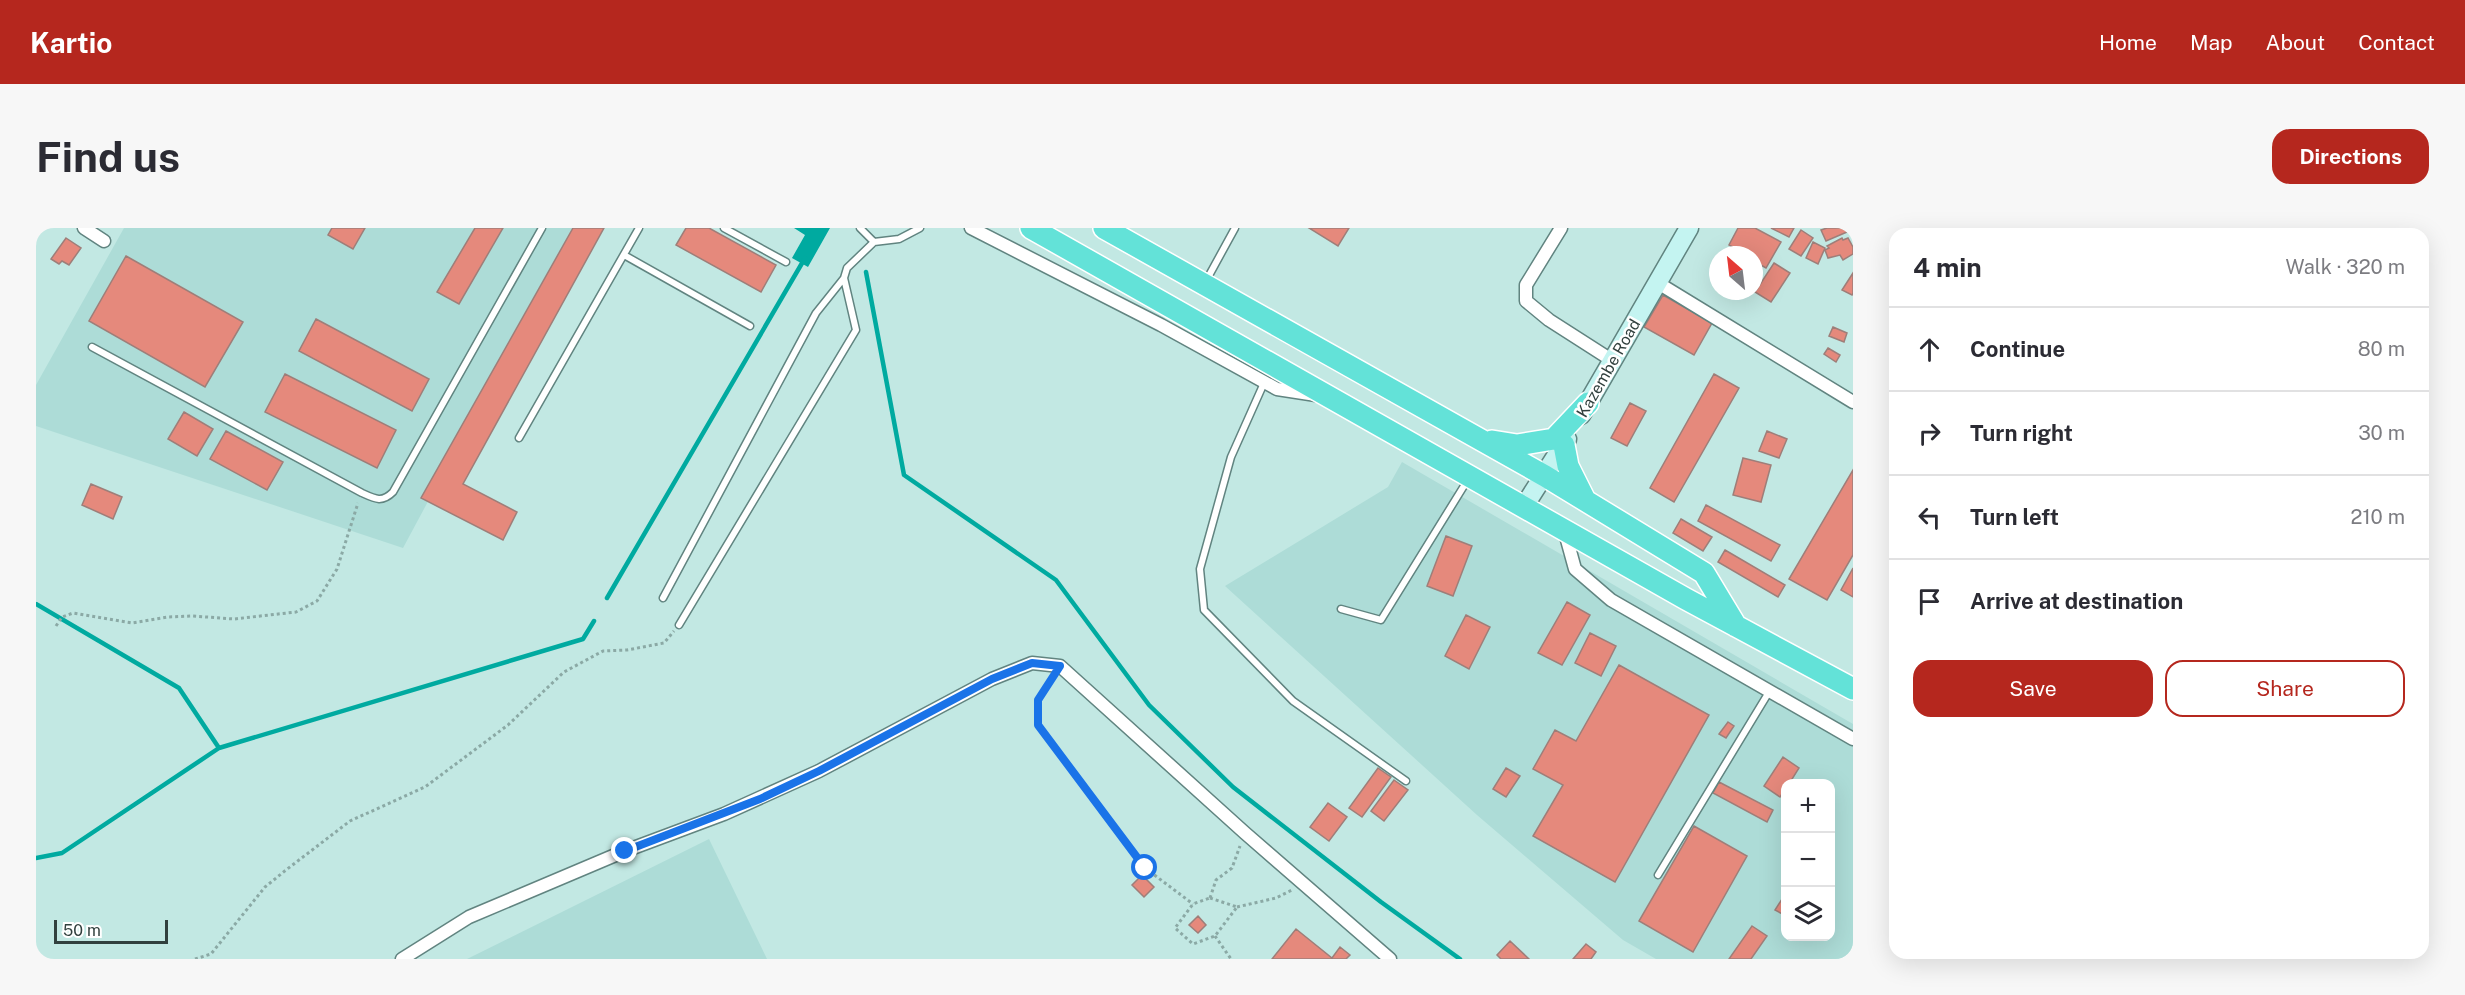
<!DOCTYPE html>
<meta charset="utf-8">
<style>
:root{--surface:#fff;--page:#f7f7f7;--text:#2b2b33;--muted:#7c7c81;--line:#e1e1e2;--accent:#b5271e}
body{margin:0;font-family:"Public Sans",sans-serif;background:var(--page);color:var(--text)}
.controls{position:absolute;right:18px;bottom:18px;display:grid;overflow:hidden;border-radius:12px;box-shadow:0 6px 24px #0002}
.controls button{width:54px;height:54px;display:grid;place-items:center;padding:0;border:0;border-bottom:2px solid var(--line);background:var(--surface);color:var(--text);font:30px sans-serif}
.compass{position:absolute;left:1673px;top:18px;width:54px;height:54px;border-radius:50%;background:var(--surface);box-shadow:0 6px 24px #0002;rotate:332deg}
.scale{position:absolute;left:18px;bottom:15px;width:114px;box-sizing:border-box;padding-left:6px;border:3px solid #31403e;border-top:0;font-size:16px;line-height:21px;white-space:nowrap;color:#31403e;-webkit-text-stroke:4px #fff;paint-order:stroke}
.stop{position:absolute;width:18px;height:18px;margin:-14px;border:4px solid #1a73e8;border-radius:50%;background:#fff}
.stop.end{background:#1a73e8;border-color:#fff;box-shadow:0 2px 6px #0008}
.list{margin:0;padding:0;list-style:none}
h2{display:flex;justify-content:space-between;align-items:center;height:78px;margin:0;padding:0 24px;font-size:26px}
h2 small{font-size:20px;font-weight:400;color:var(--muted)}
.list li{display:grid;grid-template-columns:39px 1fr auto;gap:18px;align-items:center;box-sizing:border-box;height:84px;padding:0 24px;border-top:2px solid var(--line)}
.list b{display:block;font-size:22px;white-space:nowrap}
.list em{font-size:20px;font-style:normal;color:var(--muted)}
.actions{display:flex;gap:12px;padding:18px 24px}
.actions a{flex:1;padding:14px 0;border:2px solid var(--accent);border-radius:18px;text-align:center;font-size:21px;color:var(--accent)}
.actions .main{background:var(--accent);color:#fff}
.icon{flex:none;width:33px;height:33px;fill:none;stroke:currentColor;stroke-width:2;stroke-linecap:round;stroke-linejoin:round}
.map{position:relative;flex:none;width:1817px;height:731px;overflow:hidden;border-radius:18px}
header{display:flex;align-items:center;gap:36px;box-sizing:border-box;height:84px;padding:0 30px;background:var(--accent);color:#fff}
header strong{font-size:28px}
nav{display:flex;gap:33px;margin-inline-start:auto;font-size:21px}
.intro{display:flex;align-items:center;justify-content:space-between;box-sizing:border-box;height:144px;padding:0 36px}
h1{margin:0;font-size:42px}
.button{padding:15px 27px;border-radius:18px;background:var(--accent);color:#fff;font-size:21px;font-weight:700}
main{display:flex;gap:36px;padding:0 36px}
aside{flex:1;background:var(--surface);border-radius:18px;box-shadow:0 6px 24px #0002}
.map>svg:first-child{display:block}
</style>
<header>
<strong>Kartio</strong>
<nav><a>Home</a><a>Map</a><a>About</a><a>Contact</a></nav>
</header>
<div class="intro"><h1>Find us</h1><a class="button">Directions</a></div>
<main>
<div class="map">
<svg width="1817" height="731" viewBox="0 0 1817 731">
<rect width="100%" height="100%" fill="#c2e8e3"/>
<path fill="#addcd7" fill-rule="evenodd" d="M88 0H539L367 320 0 198V157Z
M1366 234 1817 496V731H1620L1587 712 1441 587 1189 358 1352 259ZM1750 556H1794V708H1750Z
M673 611 731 731H431Z"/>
<path fill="#00aaa0" d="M758 0H794L772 39 756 30 769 7Z"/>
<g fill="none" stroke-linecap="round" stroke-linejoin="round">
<path stroke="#00aaa0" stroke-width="4.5" d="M830 44 868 247 1020 352 1113 477 1197 559 1345 674 1424 731
M571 370 769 30
M0 376 143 460 183 520
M0 630 26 625 183 520 547 411 558 393"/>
</g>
<path fill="#e5897c" stroke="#9e7e79" stroke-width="1.5" d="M296 0H329L317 21 292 7Z
M439 0H467L423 76 401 64Z
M537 0H568L427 256 481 284 467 312 385 270Z
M650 0H673L740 37 725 64 640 17Z
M1273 0H1313L1302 18Z
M1702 0H1719L1745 14 1730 40 1723 36 1718 44V27H1699L1702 22 1693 17Z
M1735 0H1758L1753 9Z
M1791 0H1810L1811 4 1790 13 1785 2Z
M1765 2 1777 10 1765 28 1753 21Z
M30 10 45 20 33 37 26 33 23 36 15 31Z
M1806 10 1807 12 1812 10 1817 19V26L1807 32 1804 27 1792 30 1789 22 1793 20 1791 18Z
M1777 14 1789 20 1782 36 1770 30Z
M90 28 207 94 169 159 53 93Z
M1738 35 1754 45 1735 74 1719 64Z
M1817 45V65L1816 67 1806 62Z
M1627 67 1676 95 1658 127 1608 99Z
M280 91 393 151 376 183 263 123Z
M1797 99 1811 105 1808 114 1793 108Z
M1792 120 1804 127 1800 134 1788 126Z
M249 146 360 202 341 240 229 184Z
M1678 146 1703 160 1638 274 1614 260Z
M1594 175 1610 183 1591 218 1575 210Z
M148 184 177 201 161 228 132 211Z
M190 203 247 234 231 262 174 231Z
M1731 203 1751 211 1743 230 1723 223Z
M1707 230 1735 237 1725 274 1697 267Z
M1817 242V327L1791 372 1753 351Z
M55 256 86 269 77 291 46 277Z
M1670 277 1744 317 1735 333 1662 293Z
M1645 291 1676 309 1667 323 1637 305Z
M1410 308 1436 318 1417 368 1391 358Z
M1689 322 1749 357 1742 369 1682 334Z
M1817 340V369L1805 362Z
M1531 374 1554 387 1526 437 1502 425Z
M1430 387 1454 399 1433 441 1409 428Z
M1554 405 1580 418 1565 448 1539 435Z
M1583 437 1673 487 1579 654 1497 608 1527 557 1497 541 1519 502 1540 513Z
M1692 494 1698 498 1690 510 1683 506Z
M1747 529 1763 540 1753 556H1750V560L1744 569 1728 558Z
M1342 540 1355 549 1326 589 1313 580Z
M1470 540 1484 548 1470 569 1457 561Z
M1358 552 1372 562 1348 593 1335 583Z
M1683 554 1737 582 1731 594 1677 565Z
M1292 575 1311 589 1293 613 1274 599Z
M1658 598 1711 628 1657 724 1603 693Z
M1106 647 1118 659 1108 669 1096 657Z
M1748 668 1750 669V688L1739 682Z
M1162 688 1170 697 1162 705 1153 697Z
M1716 698 1731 708 1715 731H1693Z
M1260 701 1296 730 1304 719 1314 727 1310 731H1236Z
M1474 713 1493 731H1465L1461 727Z
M1550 716 1560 724 1555 731H1537Z"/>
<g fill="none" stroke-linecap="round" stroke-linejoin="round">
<g stroke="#618480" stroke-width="9">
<path id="service" d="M688 0 750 34
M824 0 838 14
M588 27 714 98
M1170 53 1199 0
M56 119 326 265C339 271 346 275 357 264L506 0
M1228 155 1195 229 1164 341 1168 382 1257 473 1370 553
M483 210 603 0
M627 370 780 85 808 50
M1305 381 1345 392 1431 253
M643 397 820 102 808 50 811 40 838 14 863 11 884 0
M1622 647 1733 464"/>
</g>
<g stroke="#618480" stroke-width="15">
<path id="minor" d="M48 0 68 13
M935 0 1125 97 1241 161 1280 167
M1525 0 1490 57V73L1513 92 1577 133
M1622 55 1817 174
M1528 301 1539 341 1575 372 1817 511
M366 731 433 689 589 623 688 586 783 543 956 451 996 435 1024 438 1209 605 1354 731"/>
</g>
<g stroke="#618480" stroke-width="21">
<path id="secondary" d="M1545 187 1653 0
M1489 277 1531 211"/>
</g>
<g stroke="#fff" stroke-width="24">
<path id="trunk" d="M995 0 1650 371 1817 461
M1068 0 1509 248 1668 345 1700 398
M1456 213 1481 217 1518 211 1552 175
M1528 217 1532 238 1549 272"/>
</g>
<path stroke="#8ba9a5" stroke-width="3" stroke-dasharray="3 3" stroke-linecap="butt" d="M20 398 26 389 37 385 96 395 132 389 157 388 198 391 260 384 281 373 301 341 322 275
M1015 451 1002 472V497L1109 640 1157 676
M1174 670 1201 679 1179 708 1157 716 1139 700 1157 676Z
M1174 670 1180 652 1196 640 1204 618
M1201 679 1240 670 1256 662
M1179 708 1195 731
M159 731 175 726 229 659 250 642 314 593 389 559 472 497 528 444 567 423 591 422 628 415 638 403"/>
<use href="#service" stroke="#fff" stroke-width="6"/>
<use href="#minor" stroke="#fff" stroke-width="12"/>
<use href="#secondary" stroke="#c4f4f1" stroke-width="18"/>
<use href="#trunk" stroke="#63e2d8" stroke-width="21"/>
</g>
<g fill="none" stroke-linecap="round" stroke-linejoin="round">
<path stroke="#1a73e8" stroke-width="8" d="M589 623 724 571 783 543 956 451 996 435 1024 438 1002 472V497L1109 640"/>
</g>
<g text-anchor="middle" stroke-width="5" stroke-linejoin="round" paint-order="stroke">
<g font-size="16" fill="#31403e" stroke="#fff">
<text transform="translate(1572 140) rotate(-60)" y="6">Kazembe Road</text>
</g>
</g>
</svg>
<div class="controls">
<button>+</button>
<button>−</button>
<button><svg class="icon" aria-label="layers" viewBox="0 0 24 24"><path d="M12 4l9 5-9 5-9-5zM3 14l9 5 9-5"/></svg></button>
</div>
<svg class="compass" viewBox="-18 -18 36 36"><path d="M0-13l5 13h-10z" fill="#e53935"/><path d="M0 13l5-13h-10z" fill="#7c7c81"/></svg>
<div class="scale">50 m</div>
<div class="stop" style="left:1109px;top:640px"></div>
<div class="stop end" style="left:589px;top:623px"></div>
</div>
<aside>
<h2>4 min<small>Walk · 320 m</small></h2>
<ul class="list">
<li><svg class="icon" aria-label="ahead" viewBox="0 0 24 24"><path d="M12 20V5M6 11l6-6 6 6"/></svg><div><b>Continue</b></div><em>80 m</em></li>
<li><svg class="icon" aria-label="right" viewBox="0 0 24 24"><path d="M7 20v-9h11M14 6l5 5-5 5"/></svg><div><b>Turn right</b></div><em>30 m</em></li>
<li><svg class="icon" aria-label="left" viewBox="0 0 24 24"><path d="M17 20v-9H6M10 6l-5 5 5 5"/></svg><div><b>Turn left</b></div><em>210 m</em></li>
<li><svg class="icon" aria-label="arrive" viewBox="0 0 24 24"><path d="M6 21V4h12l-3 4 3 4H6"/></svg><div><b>Arrive at destination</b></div></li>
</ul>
<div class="actions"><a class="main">Save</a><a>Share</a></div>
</aside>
</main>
